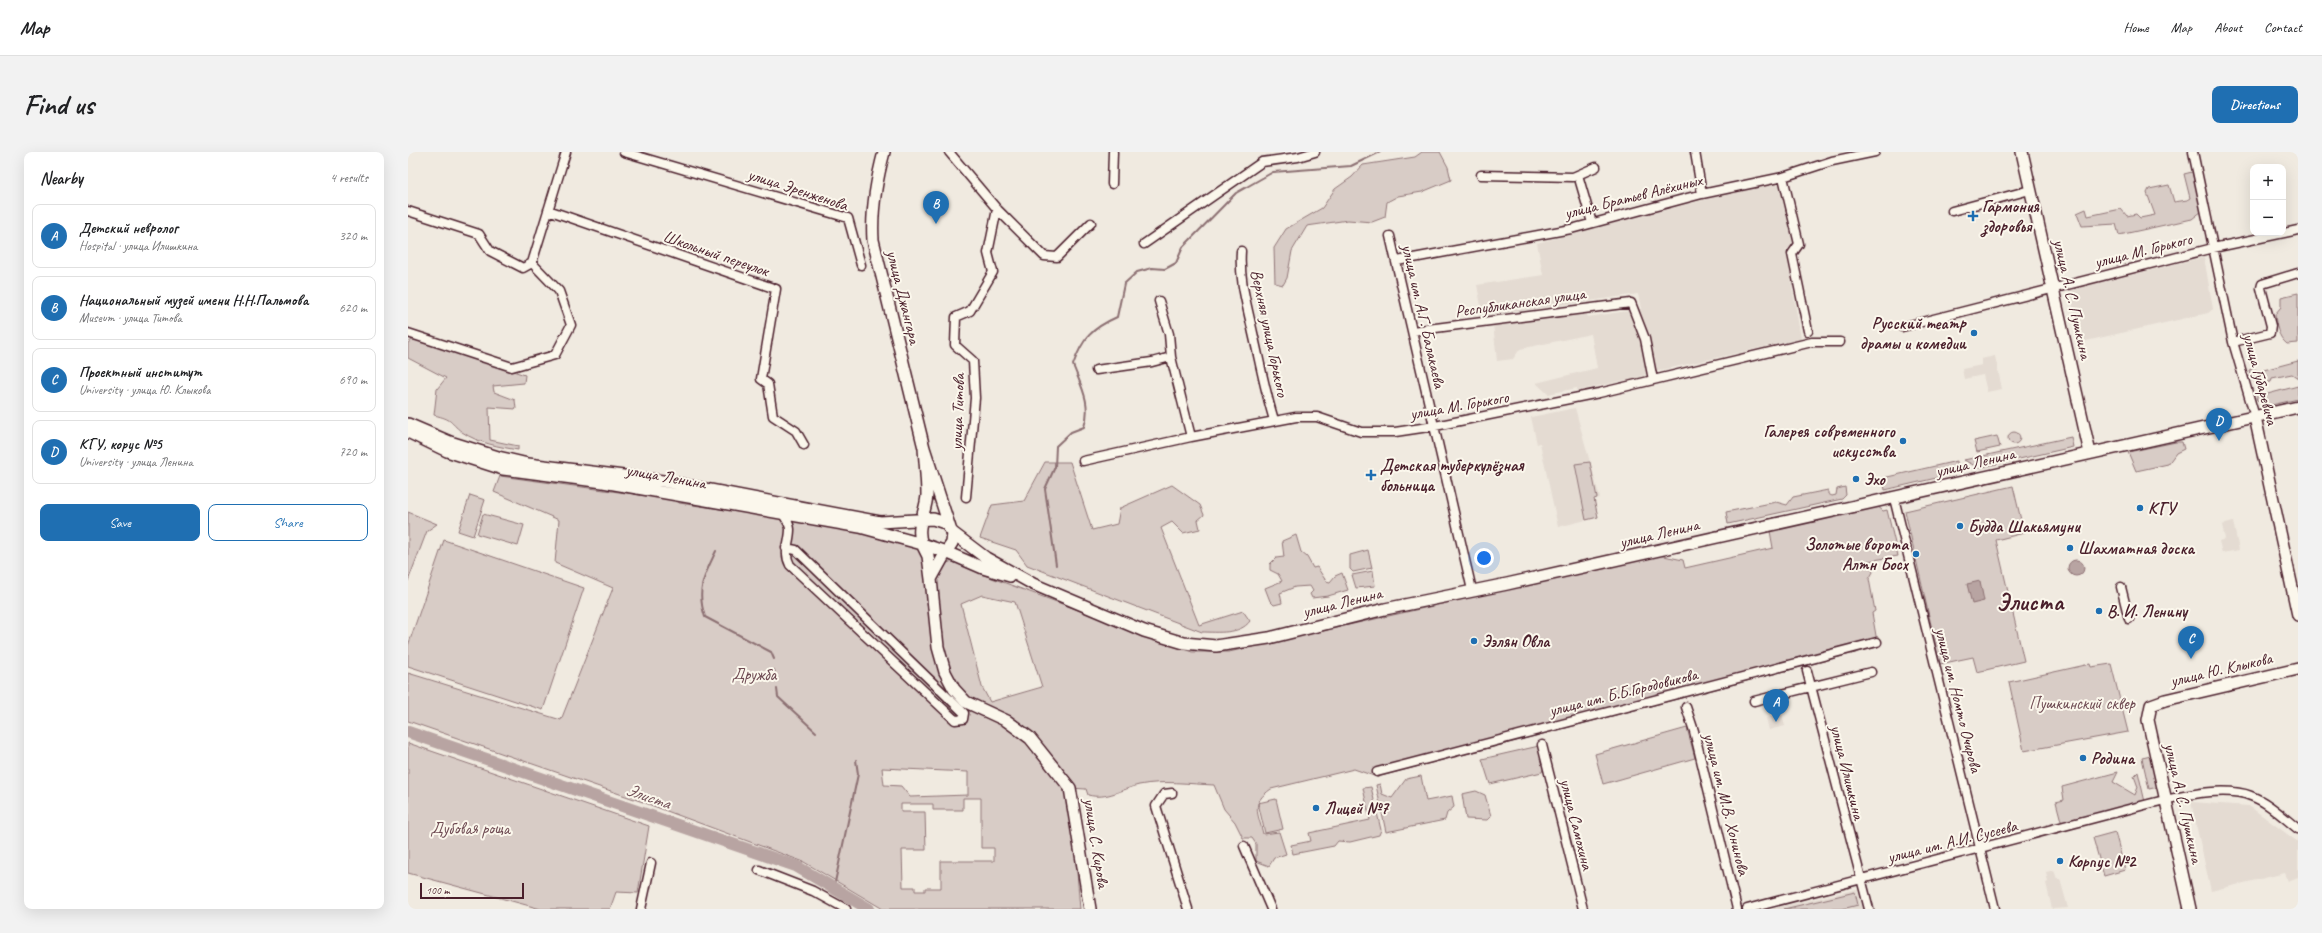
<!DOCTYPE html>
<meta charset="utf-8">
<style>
:root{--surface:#fff;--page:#f2f2f2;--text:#202124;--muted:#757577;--line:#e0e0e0;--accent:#1f6fb2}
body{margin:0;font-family:Caveat,sans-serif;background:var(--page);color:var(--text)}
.controls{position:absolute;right:12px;top:12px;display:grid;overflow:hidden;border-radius:8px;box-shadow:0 4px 16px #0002}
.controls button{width:36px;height:36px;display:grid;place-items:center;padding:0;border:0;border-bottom:1px solid var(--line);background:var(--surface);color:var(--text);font:20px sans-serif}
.scale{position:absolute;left:12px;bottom:10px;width:104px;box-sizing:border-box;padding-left:4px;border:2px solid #4a1f2b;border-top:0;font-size:11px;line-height:14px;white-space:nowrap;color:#4a1f2b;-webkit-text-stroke:3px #fbf7ec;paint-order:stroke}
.you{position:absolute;left:1076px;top:406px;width:14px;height:14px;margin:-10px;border:3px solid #fff;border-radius:50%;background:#1a73e8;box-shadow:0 0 0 6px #1a73e833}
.badge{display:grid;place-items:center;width:26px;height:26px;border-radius:50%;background:var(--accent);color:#fff;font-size:13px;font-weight:700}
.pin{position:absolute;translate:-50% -33px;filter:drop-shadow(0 1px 2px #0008)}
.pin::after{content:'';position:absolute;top:21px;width:14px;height:12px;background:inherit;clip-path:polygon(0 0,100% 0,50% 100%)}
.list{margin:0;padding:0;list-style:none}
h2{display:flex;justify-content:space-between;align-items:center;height:52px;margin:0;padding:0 16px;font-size:17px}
h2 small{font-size:13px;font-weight:400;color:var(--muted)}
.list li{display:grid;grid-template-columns:26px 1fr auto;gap:12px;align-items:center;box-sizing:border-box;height:64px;margin:0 8px 8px;padding:0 8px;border:1px solid var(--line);border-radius:8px}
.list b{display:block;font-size:15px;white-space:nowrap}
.list p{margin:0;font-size:13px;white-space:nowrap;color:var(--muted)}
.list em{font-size:13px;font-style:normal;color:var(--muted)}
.actions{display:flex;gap:8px;padding:12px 16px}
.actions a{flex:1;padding:9px 0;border:1px solid var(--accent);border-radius:8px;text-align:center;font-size:14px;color:var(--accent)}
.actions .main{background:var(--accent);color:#fff}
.map{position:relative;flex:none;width:1890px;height:757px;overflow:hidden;border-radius:8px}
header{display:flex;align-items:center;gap:24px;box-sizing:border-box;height:56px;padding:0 20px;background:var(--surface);border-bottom:1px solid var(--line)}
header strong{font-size:19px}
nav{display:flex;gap:22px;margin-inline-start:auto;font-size:14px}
.intro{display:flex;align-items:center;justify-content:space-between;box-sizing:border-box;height:96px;padding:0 24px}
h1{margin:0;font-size:28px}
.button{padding:10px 18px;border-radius:8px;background:var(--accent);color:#fff;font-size:14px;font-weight:700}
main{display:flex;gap:24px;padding:0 24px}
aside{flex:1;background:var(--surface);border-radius:8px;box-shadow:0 4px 16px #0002}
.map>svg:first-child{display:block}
</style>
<header>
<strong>Map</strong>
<nav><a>Home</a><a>Map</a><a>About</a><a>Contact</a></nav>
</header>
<div class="intro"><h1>Find us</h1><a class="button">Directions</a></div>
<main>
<aside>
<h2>Nearby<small>4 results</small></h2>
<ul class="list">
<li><span class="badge">A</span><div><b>Детский невролог</b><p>Hospital · улица Илишкина</p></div><em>320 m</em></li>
<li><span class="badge">B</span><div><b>Национальный музей имени Н.Н.Пальмова</b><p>Museum · улица Титова</p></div><em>620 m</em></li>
<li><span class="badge">C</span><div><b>Проектный институт</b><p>University · улица Ю. Клыкова</p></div><em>690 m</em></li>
<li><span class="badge">D</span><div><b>КГУ, корус №5</b><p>University · улица Ленина</p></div><em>720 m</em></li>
</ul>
<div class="actions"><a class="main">Save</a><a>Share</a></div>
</aside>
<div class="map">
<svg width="1890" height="757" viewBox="0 0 1890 757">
<rect width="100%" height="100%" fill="#f0eae0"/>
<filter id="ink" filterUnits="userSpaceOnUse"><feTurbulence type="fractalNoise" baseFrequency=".025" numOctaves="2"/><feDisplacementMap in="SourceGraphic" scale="8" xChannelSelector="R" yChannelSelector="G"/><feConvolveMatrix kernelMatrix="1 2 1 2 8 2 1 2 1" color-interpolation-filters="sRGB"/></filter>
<g filter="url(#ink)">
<path fill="#e4dbd2" d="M1372 28 1387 93 1378 98 1393 187 1240 221 1226 229 1218 228 1169 239V236L1140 242 1128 231 1189 216 1183 182 1112 197 1105 207 1089 209 1085 172 1178 159 1180 165 1233 157 1230 142 1075 164 1069 133 1135 123 1129 91Z
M1796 105 1805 157 1800 161 1674 190 1661 138Z
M1587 204 1594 237 1579 240 1575 223 1556 227 1554 217 1574 213 1573 207Z
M1167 256 1192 346 1186 347 1190 365 1150 375 1132 291 1129 292 1123 265Z
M1825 370 1831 398 1814 401 1811 389 1817 387 1814 373Z
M1374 562 1377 574 1361 578 1358 566Z
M1783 650 1841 654 1890 690V725L1880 729 1877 721 1803 739Z
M1646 718 1649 727H1652L1660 756 1644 757 1638 731 1640 730 1638 720Z
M1449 737 1455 757H1363Z"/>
<path fill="#d8ccc6" stroke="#917678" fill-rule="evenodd" d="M1014 0H1032L1040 15 1043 28 1014 40 990 44 979 50 977 65 964 70 940 68 899 74 884 99 879 126 875 133 867 131 866 96 878 77 914 56 927 37 944 25 955 13 1007 5Z
M1784 20 1794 59 1784 67 1711 83 1708 72 1674 74 1669 61 1678 57 1680 64 1713 57 1719 64 1728 62 1732 66 1747 63 1739 41 1741 37 1761 33 1766 50 1779 48 1782 46 1776 22Z
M1890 141V191L1879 192C1870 185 1868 173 1867 162L1873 155V145Z
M4 188H12L117 223 116 231 85 234 86 240 107 248 108 257 81 255 82 288 110 294V298C92 295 70 291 54 280 40 269 46 268 26 263L29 237 38 226 0 206V191Z
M1890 209V226L1884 222 1864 226 1863 230 1851 231 1844 228 1841 218 1844 217 1852 219Z
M1890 234V247L1859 254 1849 248 1848 245Z
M1600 286a6 6 0 1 1 12 0a6 6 0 1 1-12 0Z
M1589 284 1592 295 1569 300 1566 289Z
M1663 285 1665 295 1571 316 1556 308Z
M1768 290H1774L1776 297 1768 301 1760 312 1728 319 1720 300Z
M1549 309V313L1541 323 1477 338 1475 326Z
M637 310H662L684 378 709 372 712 356 764 333 792 353 796 363 790 368 792 377 775 381 764 370 753 376 791 473 835 459 842 469C832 483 809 480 794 480L619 413 608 398 572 386 584 353 616 349Z
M1182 310 1189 346 1186 347 1190 365 1178 368 1167 312Z
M92 324 270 348 271 351 444 376 512 394 526 426 533 413 548 408 573 422 784 500H821L1251 403 1275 408 1277 416 1365 396 1362 379 1468 353 1475 359 1479 358 1490 404 1454 410 1455 413 1463 412 1465 420 1461 427 1467 459 1464 461 1470 495 969 625 946 617 863 637C842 652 850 660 855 682L871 680 878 702 866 706 861 714 848 709V692L844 686H835L827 670 816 657 806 633C782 632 755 628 731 633 714 637 699 648 680 643L678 637 662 636 672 757H475L396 710 232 649 0 569V521L153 568 205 436 147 411 151 368 86 340ZM574 443 607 450 634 535 582 550 574 535 553 452ZM474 616 560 620V643L502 645 493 634 476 633ZM555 646H573V696H586V709H533V736H517V739H507V735H495L494 698H518L517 660H493V652H525V658H555Z
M1605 334 1616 381 1588 388 1616 509 1569 520 1565 505 1532 512 1497 359Z
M1437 335 1438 343 1434 347 1320 372 1318 360 1368 350 1379 353 1385 345 1420 338V342L1424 344 1428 343 1429 337Z
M62 343 77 348 65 384 50 379Z
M0 360 29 372 19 379 0 429Z
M75 362 116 373 110 394 69 382Z
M888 383 893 400 899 405 905 416 909 415 918 429 922 430 927 424 934 421 940 438 920 444 904 446 902 442 905 439 902 434 887 435 872 441 874 451 866 453 862 449 857 436 874 429 870 422 862 418V412L868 406 876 405 874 389Z
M36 388 176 436 135 558 0 514V494Z
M960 398 964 416 945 420 942 417V403Z
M965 419 967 434 948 436 944 423Z
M1682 512 1683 515 1703 512 1720 580 1616 599 1601 530Z
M1279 576 1287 606 1195 632 1187 602Z
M0 591 241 674 230 741 208 740 202 757H133L0 721Z
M1131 594 1136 615 1134 620 1082 632 1074 607Z
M1743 604 1750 635 1741 637 1734 606Z
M1710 620 1705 630 1727 643 1730 635 1726 624 1730 620 1737 650 1659 671 1653 669 1648 650 1656 648 1654 635Z
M1013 624 1018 649 1044 644 1046 655 1039 661 1037 668 978 680 968 633 972 632 974 642 984 646 998 627Z
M963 635 973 678 971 683 942 690 930 689 926 694 885 702 883 693 903 689 901 681 962 668 955 636Z
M1068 639 1077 643 1083 664 1079 668 1058 667 1054 642Z
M868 647 875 677 857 681 850 651Z
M1707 680 1717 718 1696 724 1685 686Z
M1447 740 1450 753 1434 757H1376Z"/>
<path fill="#b8a4a2" stroke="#8c6f72" d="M1660 416a8 8 0 1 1 16 0a8 8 0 1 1-16 0Z
M1572 429 1576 449 1564 452 1559 432Z"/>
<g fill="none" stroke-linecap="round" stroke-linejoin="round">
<path stroke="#8c6f72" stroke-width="2" d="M308 399C296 424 288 438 297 465L363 500 366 507
M648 413 637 337 647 315 648 294 663 280 676 275C684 252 673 234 665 213 674 187 684 176 709 165L716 132 729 120 744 116 757 117 768 111 775 95 828 41 865 20 943 14 972 0
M366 518 368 529
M369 537 370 545 408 580
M426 735 450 622 448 608"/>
<path stroke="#b8a4a2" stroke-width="12" d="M0 580 388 714 461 757"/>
<g stroke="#4a1f2b" stroke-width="11">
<path id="minor" d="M216 0 440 66 453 113
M541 0 589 57 636 104 649 105 683 71
M1287 0 1294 42
M1785 0 1825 190 1847 265
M1073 23 1165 25 1188 15
M1170 23 1184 71
M1375 25 1391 92 1384 102 1400 179
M704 32 705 0
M140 58 368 137 353 227 360 232 365 264 388 279 396 293
M0 59 71 82 82 99 115 116 124 111
M1544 59 1622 38
M982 84 1064 438
M736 92 854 10 890 5 907 0
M833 99C831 128 839 153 845 181 852 211 857 239 866 268
M989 109 1163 77 1294 42 1375 25 1424 9 1467 0
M751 149 761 182 763 205 783 285
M1494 175 1805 96 1890 78
M1004 179 1223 151 1237 187 1245 228
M0 181 104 215 147 203 163 173 151 139 124 111 158 0
M1825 190 1862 181 1863 174 1853 136 1854 132 1890 121
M688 218 744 210 763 205
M675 309 783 285 888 265H909L953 280H987L1027 274 1191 241 1404 190H1432
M558 345 567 246 565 209 547 193 548 165 562 159 585 120 580 101 589 57
M1486 346 1587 757
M375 362C377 366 382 372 382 377 382 391 375 400 382 413L547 568 555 567 556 561 388 398 378 396
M1713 435 1721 467
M1399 519 1461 757
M1346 549 1463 520
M1278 555 1286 579 1329 757
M1134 593 1175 757
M969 620 1469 490
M764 641 756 642 748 654 780 757
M836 694 863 757
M351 718 405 739 438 757
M233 757 243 711
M1339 757 1702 662C1739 653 1807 630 1843 644 1860 650 1876 666 1890 677"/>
</g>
<g stroke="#4a1f2b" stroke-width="14">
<path id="major" d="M476 0C468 30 463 58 465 88L516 296 542 376
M1614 0 1682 301
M1847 265 1890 463
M0 272 42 290 90 305 120 312 255 329 472 370 525 367 537 371 545 381 544 391 538 400 514 392C507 375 518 361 519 343 519 328 517 312 516 296
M0 280 39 299 95 317 195 330 452 375 514 392 520 404 523 427 538 400 575 416 602 424
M545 381 578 406 625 432 736 479 776 491 808 494 861 486 977 457 1099 432 1890 255
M523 427 530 495 537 520 546 537 558 550 599 569 622 586 662 636 682 757
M1782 757 1740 568 1743 553 1757 548 1890 517"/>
</g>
<use href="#minor" stroke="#fbf7ec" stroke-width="8"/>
<use href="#major" stroke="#fbf7ec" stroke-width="11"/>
</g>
</g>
<g fill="#1f6fb2" stroke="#fbf7ec" stroke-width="1.5">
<path d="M1563 58h4v4h4v4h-4v4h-4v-4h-4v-4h4z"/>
<circle cx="1566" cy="181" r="4"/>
<circle cx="1495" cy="289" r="4"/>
<path d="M961 317h4v4h4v4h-4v4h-4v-4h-4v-4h4z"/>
<circle cx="1448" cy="327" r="4"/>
<circle cx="1732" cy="356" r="4"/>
<circle cx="1552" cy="374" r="4"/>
<circle cx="1662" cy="396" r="4"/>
<circle cx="1508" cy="402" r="4"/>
<circle cx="1691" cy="459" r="4"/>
<circle cx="1066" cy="489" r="4"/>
<circle cx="1675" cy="606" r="4"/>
<circle cx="908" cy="656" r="4"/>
<circle cx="1652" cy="709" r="4"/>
</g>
<g text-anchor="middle" stroke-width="4" stroke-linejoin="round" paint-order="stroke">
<g font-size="17" fill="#4a1f2b" stroke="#fbf7ec">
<text transform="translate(390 37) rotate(18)" y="6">улица Эренженова</text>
<text transform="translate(1225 44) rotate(-14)" y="6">улица Братьев Алёхиных</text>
<text transform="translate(1735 98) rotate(-14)" y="6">улица М. Горького</text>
<text transform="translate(308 101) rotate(19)" y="6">Школьный переулок</text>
<text transform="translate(496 145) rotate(76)" y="6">улица Джангара</text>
<text transform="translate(1665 147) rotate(77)" y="6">улица А. С. Пушкина</text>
<text transform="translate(1112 150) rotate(-8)" y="6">Республиканская улица</text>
<text transform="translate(1016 164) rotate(77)" y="6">улица им. А.Г. Балакаева</text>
<text transform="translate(862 181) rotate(78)" y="6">Верхняя улица Горького</text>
<text transform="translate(1853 227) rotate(75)" y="6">улица Губаревича</text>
<text transform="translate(1051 253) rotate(-10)" y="6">улица М. Горького</text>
<text transform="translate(549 260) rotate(-88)" y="6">улица Титова</text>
<text transform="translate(1567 310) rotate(-13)" y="6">улица Ленина</text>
<text transform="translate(258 324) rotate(10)" y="6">улица Ленина</text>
<text transform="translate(1251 381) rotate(-13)" y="6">улица Ленина</text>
<text transform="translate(934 450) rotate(-14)" y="6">улица Ленина</text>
<text transform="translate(1813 517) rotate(-13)" y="6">улица Ю. Клыкова</text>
<text transform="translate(1215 540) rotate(-14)" y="6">улица им. Б.Б.Городовикова</text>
<text transform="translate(1551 548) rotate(76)" y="6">улица им. Номто Очирова</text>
<text transform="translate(1440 620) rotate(76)" y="6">улица Илишкина</text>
<text transform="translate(1776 651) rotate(77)" y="6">улица А. С. Пушкина</text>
<text transform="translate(1319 652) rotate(76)" y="6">улица им. М.В. Хонинова</text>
<text transform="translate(1169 672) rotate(76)" y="6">улица Самохина</text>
<text transform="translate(1544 689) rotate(-14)" y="6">улица им. А.И. Сусеева</text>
<text transform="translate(689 691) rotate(81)" y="6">улица С. Кирова</text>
</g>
<g font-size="17" font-weight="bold" fill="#4a1f2b" stroke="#fbf7ec" text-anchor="start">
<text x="1574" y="60">Гармония<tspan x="1574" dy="20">здоровья</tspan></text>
<text x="1558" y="177" text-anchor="end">Русский театр<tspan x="1558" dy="20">драмы и комедии</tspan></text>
<text x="1487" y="285" text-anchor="end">Галерея современного<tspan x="1487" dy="20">искусства</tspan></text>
<text x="972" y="319">Детская туберкулёзная<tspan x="972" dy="20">больница</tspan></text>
<text x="1456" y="333">Эхо</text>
<text x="1740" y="362">КГУ</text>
<text x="1560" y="380">Будда Шакьямуни</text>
<text x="1500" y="398" text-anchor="end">Золотые ворота<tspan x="1500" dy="20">Алтн Босх</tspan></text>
<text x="1670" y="402">Шахматная доска</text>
<text x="1699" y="465">В. И. Ленину</text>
<text x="1074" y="495">Ээлян Овла</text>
<text x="1683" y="612">Родина</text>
<text x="916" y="662">Лицей №7</text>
<text x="1660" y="715">Корпус №2</text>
</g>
<g font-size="17" fill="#6e4a52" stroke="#fbf7ec">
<text x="346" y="528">Дружба</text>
<text x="1674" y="557">Пушкинский сквер</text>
<text x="62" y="682">Дубовая роща</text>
</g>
<g font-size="18" font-style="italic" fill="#704e55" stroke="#fbf7ec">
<text transform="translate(240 644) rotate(19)" y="6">Элиста</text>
</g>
<g font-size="25" font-weight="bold" fill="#4a1f2b" stroke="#fbf7ec">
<text x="1622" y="458">Элиста</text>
</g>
</g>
</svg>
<div class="controls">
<button>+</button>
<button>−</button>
</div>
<div class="scale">100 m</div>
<div class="you"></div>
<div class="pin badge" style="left:1368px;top:570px">A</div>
<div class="pin badge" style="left:528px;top:72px">B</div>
<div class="pin badge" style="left:1783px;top:507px">C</div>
<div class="pin badge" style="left:1811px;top:289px">D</div>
</div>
</main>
